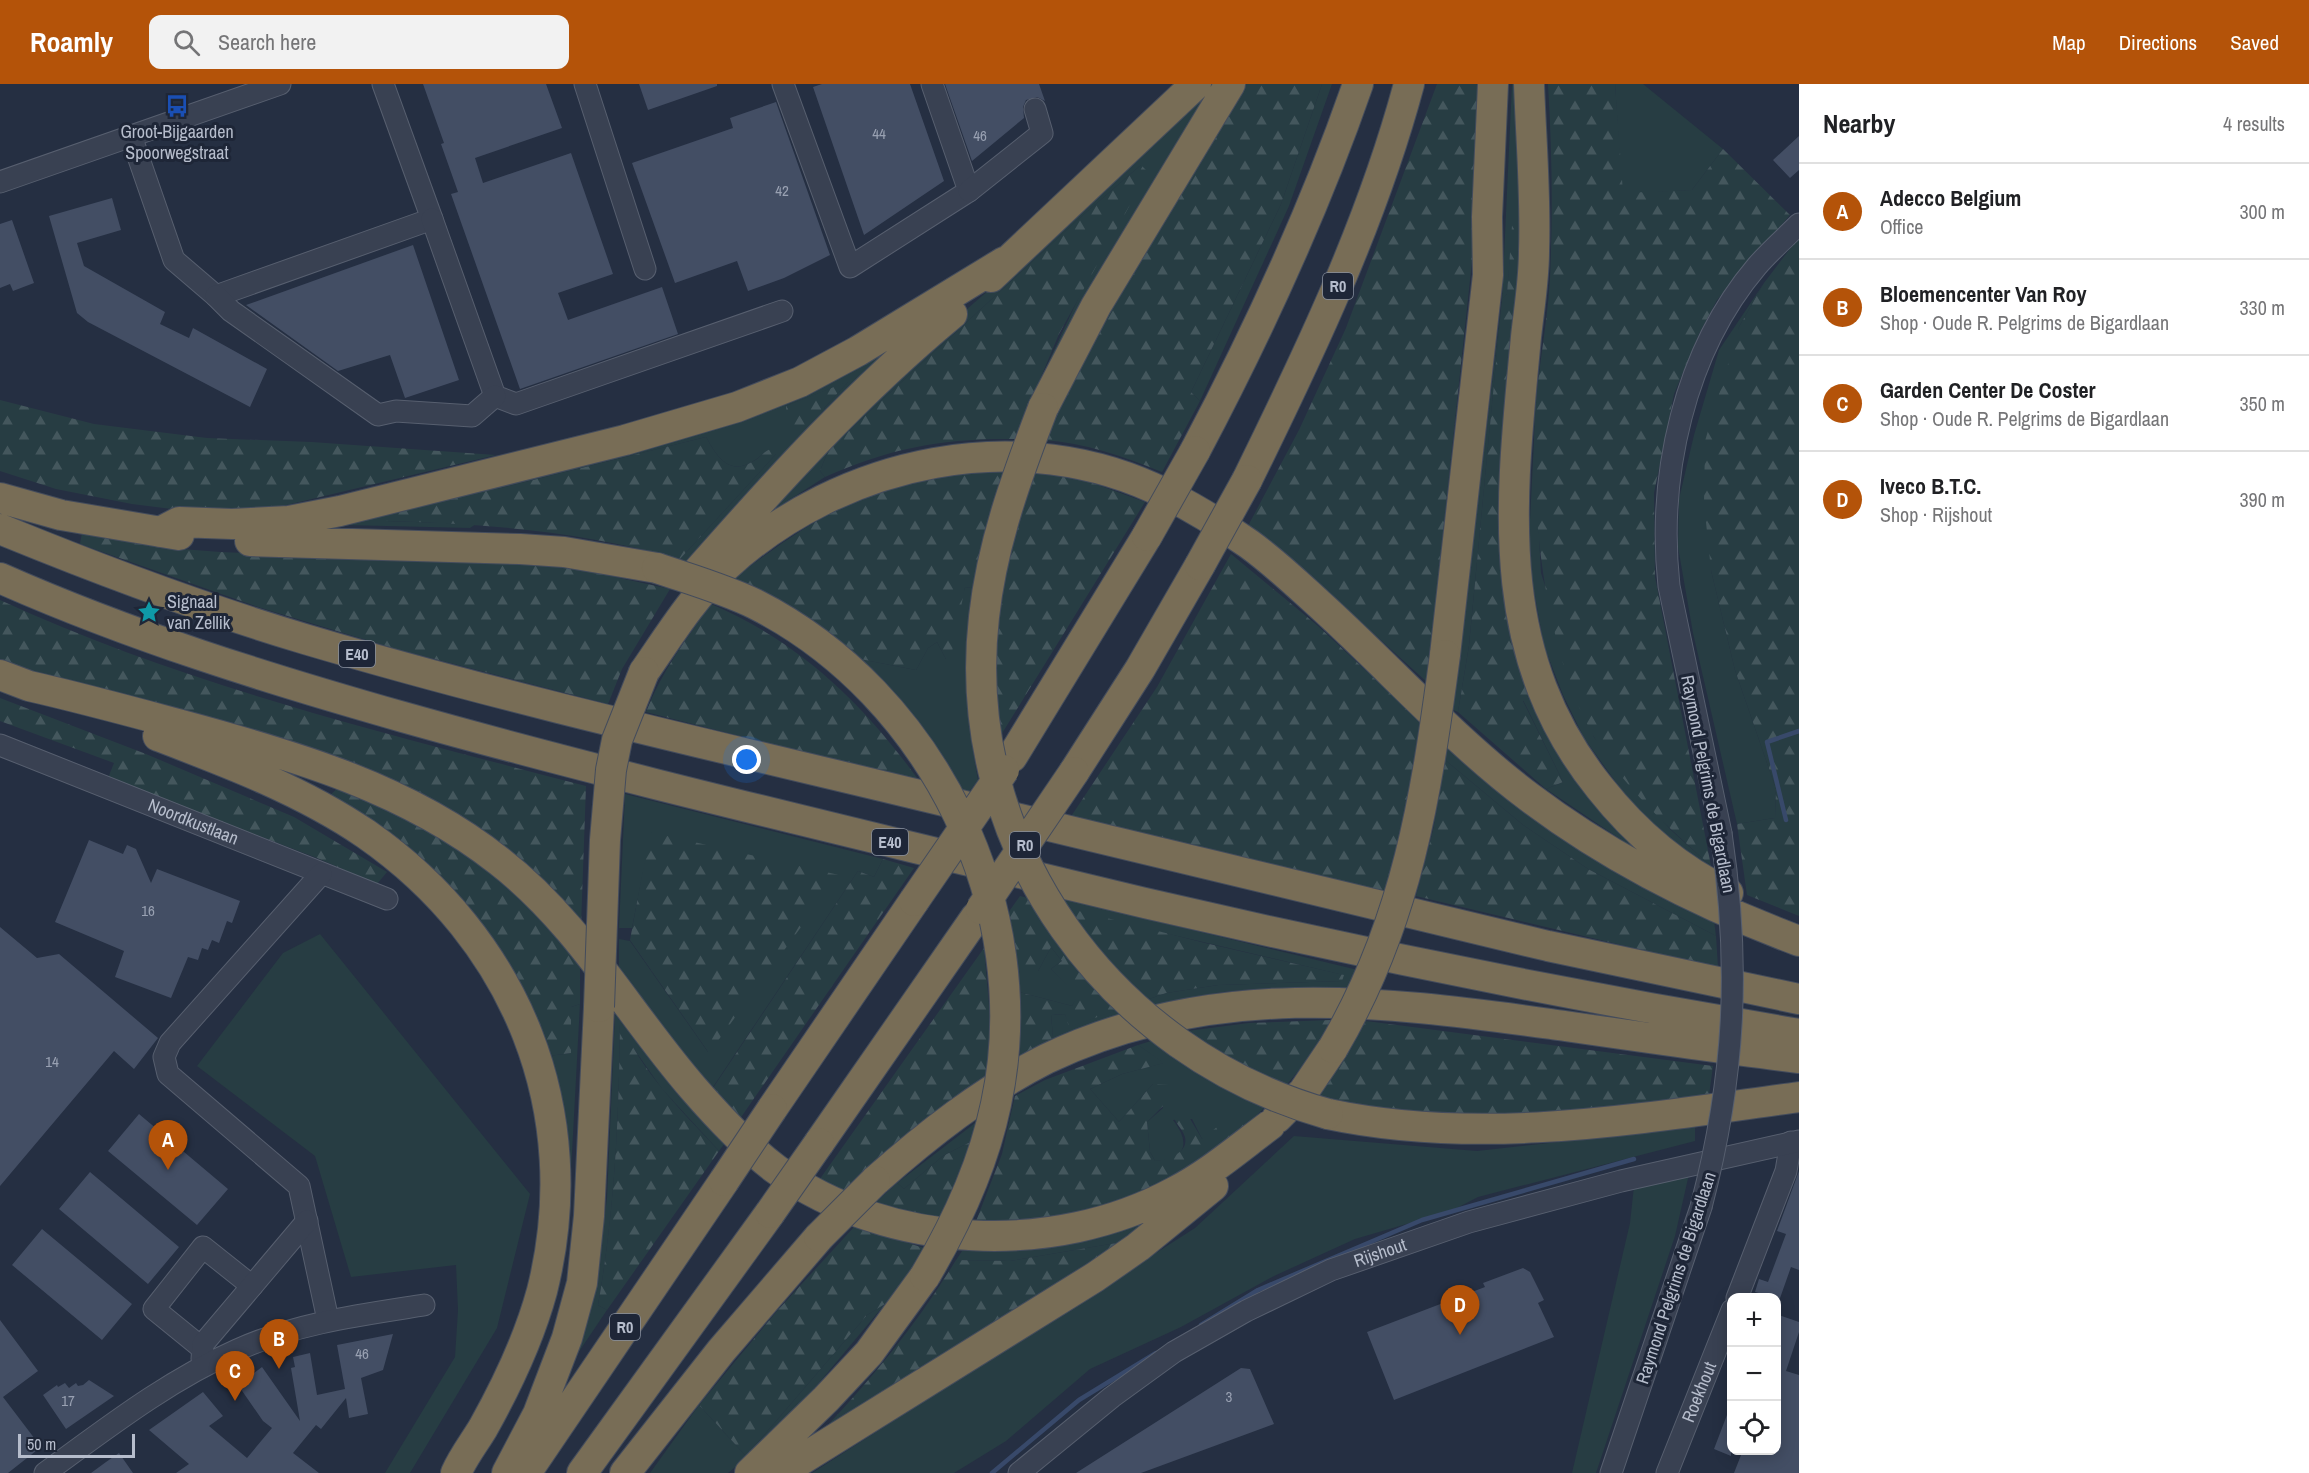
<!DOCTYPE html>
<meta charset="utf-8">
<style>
:root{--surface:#fff;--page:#f2f2f2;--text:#202124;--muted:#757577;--line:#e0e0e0;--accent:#b45309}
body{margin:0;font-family:"Archivo Narrow",sans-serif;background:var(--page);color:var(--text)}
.controls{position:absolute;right:18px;bottom:18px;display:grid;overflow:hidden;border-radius:12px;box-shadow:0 3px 15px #0003}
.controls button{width:54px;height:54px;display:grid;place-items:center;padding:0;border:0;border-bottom:2px solid var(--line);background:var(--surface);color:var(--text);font:30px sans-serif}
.scale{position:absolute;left:18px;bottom:15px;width:117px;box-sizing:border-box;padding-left:6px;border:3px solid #b6bdcc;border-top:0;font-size:16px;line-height:21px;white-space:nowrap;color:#b6bdcc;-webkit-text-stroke:4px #1e2637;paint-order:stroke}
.you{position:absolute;left:747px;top:676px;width:21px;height:21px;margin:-15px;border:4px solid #fff;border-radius:50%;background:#1a73e8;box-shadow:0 0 0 9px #1a73e833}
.badge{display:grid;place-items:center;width:39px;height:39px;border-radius:50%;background:var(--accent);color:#fff;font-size:20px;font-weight:700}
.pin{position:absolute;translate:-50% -50px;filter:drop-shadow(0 2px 3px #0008)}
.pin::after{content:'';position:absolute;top:32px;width:21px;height:18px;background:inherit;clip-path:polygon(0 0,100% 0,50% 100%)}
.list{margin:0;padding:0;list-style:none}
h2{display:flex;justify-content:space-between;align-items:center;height:78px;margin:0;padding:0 24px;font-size:26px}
h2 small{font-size:20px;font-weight:400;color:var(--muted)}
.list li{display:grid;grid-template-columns:39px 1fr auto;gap:18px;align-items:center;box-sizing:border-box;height:96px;padding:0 24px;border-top:2px solid var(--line)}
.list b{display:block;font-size:22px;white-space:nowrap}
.list p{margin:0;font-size:20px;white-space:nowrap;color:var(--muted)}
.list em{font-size:20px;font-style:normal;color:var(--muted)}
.icon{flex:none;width:33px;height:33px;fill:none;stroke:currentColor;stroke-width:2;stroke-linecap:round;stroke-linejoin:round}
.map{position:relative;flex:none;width:1799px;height:1389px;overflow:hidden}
header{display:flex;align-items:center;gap:36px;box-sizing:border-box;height:84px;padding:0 30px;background:var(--accent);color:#fff}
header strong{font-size:28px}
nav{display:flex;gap:33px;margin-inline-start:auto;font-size:21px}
.search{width:420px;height:54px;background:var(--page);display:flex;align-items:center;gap:15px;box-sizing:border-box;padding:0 21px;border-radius:12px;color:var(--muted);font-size:22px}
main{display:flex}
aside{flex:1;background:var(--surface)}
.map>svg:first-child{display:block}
</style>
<header>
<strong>Roamly</strong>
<div class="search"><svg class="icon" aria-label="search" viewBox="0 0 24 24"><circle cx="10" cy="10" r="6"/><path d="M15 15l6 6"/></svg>Search here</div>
<nav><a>Map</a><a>Directions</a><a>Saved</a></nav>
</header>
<main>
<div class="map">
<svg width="1799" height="1389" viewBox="0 0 1799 1389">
<defs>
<pattern id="forest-firs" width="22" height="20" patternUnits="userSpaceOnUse" patternTransform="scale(1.5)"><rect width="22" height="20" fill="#273d43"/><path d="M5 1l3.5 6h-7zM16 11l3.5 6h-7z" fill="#44575d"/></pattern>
</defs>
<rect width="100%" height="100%" fill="#252f42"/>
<path fill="#273d43" d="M1322 0H1332L1289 122 1200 317 1191 308 1281 120Z
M1512 0H1518L1523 166 1518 216 1514 128 1507 210 1502 216 1469 562 1458 628 1453 626 1502 215Z
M1615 0H1643L1723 65 1692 106 1622 110Z
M1200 17 1203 20 1038 300 1141 81 1081 133 829 365 820 387 825 393 755 438 922 264 1087 121Z
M1764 199 1739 243 1711 486 1735 586 1776 705 1775 734 1737 740 1693 549 1678 463 1679 415 1694 351 1719 266Z
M909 250 829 330 824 324 848 298 786 322 799 358 693 481 680 475 776 370V365C764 365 762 373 752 378 728 392 716 371 706 353L501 404 446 412Z
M1534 356 1541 489 1594 653 1629 699 1671 746 1711 782 1709 785 1638 729 1584 654 1563 611 1544 562 1532 496 1529 455Z
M390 425 386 437 476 440 470 444 343 441Z
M965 503 972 504C965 575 965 625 978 696L965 714 855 574 916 586 928 564 937 558 946 575Z
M1531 614 1571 689 1635 765 1546 705 1563 698 1523 616Z
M1447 662C1490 699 1532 737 1580 766 1623 793 1669 814 1714 836L1716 852 1588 785 1523 741 1445 676Z
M625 710 883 775 874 793 858 787 709 1009 619 892V855L630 857 708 968 651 748 632 844H619Z
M1052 812 1358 886 1348 904C1294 904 1237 902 1184 915 1127 928 1074 953 1020 975V971L1053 954 1051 931 1065 930 1070 942 1166 909 1218 901 1341 897 1343 891 1062 825Z
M320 850 530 1110 497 1244 410 1389H385L455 1273 458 1226 456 1181 351 1193 315 1072 197 982 283 869Z
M1051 863 1062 877 1051 885 1078 912 1072 922 1019 908 1018 887H1038Z
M580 920 569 1125 548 972 571 969V923Z
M615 930 679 1012 725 1059 719 1067 662 1005 629 958 620 939C619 1034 615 1127 598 1221L607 1226 574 1275 597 1193 607 1114Z
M1180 948 1284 1004 1245 1043 1202 1055 1192 1035 1173 1036C1191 1059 1186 1075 1155 1077L1150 1068 1147 1038 1163 1024 1153 1000 1119 1038 1090 1005 1122 990 1163 979 1138 961Z
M979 1036 974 1056 943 1072 904 1105 897 1099Z
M1695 1043V1057L1478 1113 1451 1127 1355 1155 1274 1192 1181 1243 1090 1285 1006 1357 954 1389H812L1195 1144 1294 1052 1477 1067Z
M1689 1090 1675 1152 1596 1389H1572L1630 1139 1634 1102Z
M1150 1135 1134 1156 1010 1177 956 1176 962 1167C1028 1167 1088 1160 1150 1135Z
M885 1220 778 1348 728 1389H650L699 1321 746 1372 867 1231Z"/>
<path fill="url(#forest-firs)" d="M1243 0H1322L1281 120 1191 308 1200 317 1162 388C1123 372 1086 359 1043 356L1095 248Z
M1437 0H1483L1478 121 1427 598 1298 481 1248 442 1299 346 1346 244Z
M1548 0H1615L1623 109 1692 106 1723 65 1790 131 1717 216 1699 250 1674 310 1654 409 1655 493 1711 782C1669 744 1621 701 1593 651 1547 568 1534 451 1534 357 1534 303 1547 248 1550 195 1553 129 1552 65 1548 0Z
M1141 81 1148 88 1059 250 1015 355C943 354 890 364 825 393L820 387 829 365 1081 133Z
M1513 128H1518V216L1531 614 1523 617 1563 698 1546 705 1458 628 1469 562 1502 215 1507 210Z
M1799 153V832L1747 811 1737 740 1775 734 1776 705 1735 586 1711 486 1704 419 1705 357 1739 243 1764 199Z
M849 297 824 324 829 330 799 358 787 340 786 322Z
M0 316 94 340 207 354 311 358 496 371 274 424 212 430 132 420 56 405 0 387Z
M706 353C716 371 728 392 752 378 762 373 764 365 776 364V370L680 475C580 447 488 440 385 437L386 430 446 412 501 404Z
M1030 386 1090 398 1145 418 996 659 993 520Z
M1003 388 972 504 965 503 951 573 946 575 937 558 928 564 916 586 855 574 732 496C825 425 882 391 1003 388Z
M82 449 169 464 220 468 565 482 670 505 622 585 608 620 396 565 258 523 80 460Z
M1231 470 1318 542 1420 637 1406 726 1385 807 1068 737 1157 603Z
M0 516C187 602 388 650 586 702L581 842 472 747 0 579Z
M711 520C800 558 864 620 920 698L646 628C662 587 686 555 711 520Z
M0 614 146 670 294 733 387 788 377 800 317 774 108 694 114 679 0 637Z
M1445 676 1523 741 1588 785 1716 852 1718 884 1416 812 1433 746Z
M339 703C403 732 470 766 523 815 544 834 561 859 580 881V920L571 923V969L548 972 529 925 328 713Z
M650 748 839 791 709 969 630 856Z
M883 775 914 784 737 1039 709 1010 858 787 874 793Z
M1020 812 1205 859 1344 891 1342 897 1218 901 1166 909 1069 943 1065 930 1051 931 1053 954 1020 971 1019 908 1072 922 1077 912 1051 885 1062 877 1051 863 1038 887H1018L1008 829Z
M984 864 991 944 987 993C932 1025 887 1068 841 1110L817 1099Z
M1331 936 1313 969 1284 1004 1180 948 1249 939Z
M620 937C641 988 682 1027 719 1067L607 1226 598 1221C615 1126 619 1032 620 937Z
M1366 937 1713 982 1708 1018 1491 1038 1315 1018Z
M1138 961 1164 979 1122 990 1090 1005 1119 1038 1153 1000 1169 1001 1175 1010 1147 1038 1150 1068 1155 1077C1167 1076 1189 1069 1185 1053 1182 1043 1173 1039 1174 1028H1186L1202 1055 1232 1031 1245 1043 1162 1104 1112 1125 973 1145 1002 1070 1015 1012 1045 996Z
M974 1056 943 1139 872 1122 897 1099 904 1105 943 1072Z
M855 1142 927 1165 885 1220 867 1231 746 1372 699 1321 777 1227Z
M1134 1156 826 1343C875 1291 919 1237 956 1176L1010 1177Z"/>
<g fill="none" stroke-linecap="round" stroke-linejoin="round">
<path stroke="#38496a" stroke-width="4.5" d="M1786 736 1767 658 1799 647
M1201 1241 1258 1206 1422 1136 1634 1075
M992 1389 1079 1316 1156 1269"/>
</g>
<path fill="#434e64" d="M423 0H546L562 44 475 74 483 99 571 69 613 190 558 209 568 236 662 203 678 250 520 305 451 110 458 108 441 60 444 59Z
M639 0H717V2L648 26Z
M822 0H910L944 97 864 151 813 3Z
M945 0H1039L1045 17 1037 13 1026 16 1023 23 1024 34 972 77Z
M776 18 830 171 784 194 748 207 737 177 675 199 632 79 733 44 730 34Z
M1799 52V86L1790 94 1773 76Z
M112 114 121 146 77 159 84 182 165 228 160 240 189 254 193 244 267 285 250 323 88 238 77 229 49 132Z
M12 136 34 199 13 207 10 200 0 204V140Z
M413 161 459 296 405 314 390 271 338 287 246 221Z
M89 756 123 770 127 761 136 765 151 799 157 785 240 817 232 839 227 837 219 859 212 856 208 866 202 864 198 876 188 873 171 914 115 893 124 867 55 838Z
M0 843 37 874 59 870 158 954 134 985 114 967 0 1102Z
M139 1030 228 1105 197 1141 108 1067Z
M1799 1087V1186L1791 1183 1779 1217 1776 1214 1755 1208 1759 1195 1768 1198 1786 1150 1777 1147Z
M90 1088 179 1163 148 1200 59 1125Z
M42 1145 132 1220 102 1256 12 1181Z
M1523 1184 1530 1188 1544 1216 1538 1219 1554 1253 1394 1316 1367 1248 1485 1203 1483 1199Z
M1776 1230 1799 1238V1248L1786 1287 1799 1291V1389H1734L1743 1366H1776Z
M0 1236 38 1287 3 1313 41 1363 8 1389H0Z
M393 1250 383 1286 361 1294 368 1330 349 1334 346 1314 321 1345 316 1341 293 1369 319 1389H176L189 1380 149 1346 203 1308 223 1332 209 1342 247 1374 272 1344 263 1337 238 1301 262 1283 300 1337 291 1284 295 1283 293 1273 310 1269 317 1311 345 1305 337 1261Z
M1241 1284 1250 1285 1274 1340 1141 1389H1076Z
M89 1296 114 1312 66 1345 43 1311 57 1301 58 1303 65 1299 69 1304 76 1299 78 1302 83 1301Z
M1730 1323H1731V1372L1714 1365Z
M119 1369 133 1389H91L106 1378Z"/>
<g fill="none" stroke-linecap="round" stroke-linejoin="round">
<g stroke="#575f6f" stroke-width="23">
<g id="minor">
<path d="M585 0 645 185"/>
<path d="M783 0 850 183 969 107 932 0"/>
<path d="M131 52 174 176 216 212 432 135 383 0"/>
<path d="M0 98 280 0"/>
<path d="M969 107 1042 49 1035 25"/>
<path d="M432 135 495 312 516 320 782 227"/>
<path d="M216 212 231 227 378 331 396 327 472 332 495 312"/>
<path id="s1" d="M0 661 387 815"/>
<path d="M1721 749 1669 502C1657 392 1684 268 1757 182 1770 167 1785 154 1799 140"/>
<path d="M321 790 170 959 164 973 168 990 299 1102 328 1236"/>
<path d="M1737 1214 1786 1087 1791 1058"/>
<path d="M202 1264 154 1225 203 1163 252 1202"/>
<path d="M202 1275 203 1260 307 1137"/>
<path d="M45 1389C107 1344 167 1297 237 1266 297 1239 360 1231 424 1221"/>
<path id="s2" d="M1019 1389 1112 1313 1174 1268 1246 1227 1331 1186 1469 1138 1621 1097 1799 1057"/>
<path d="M1611 1389 1701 1123"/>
<path id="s3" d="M1667 1389 1732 1226"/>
</g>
</g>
<g stroke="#444c5c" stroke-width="32">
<path id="highway" d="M1529 0C1531 56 1536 112 1534 167 1534 196 1529 225 1526 253 1511 414 1490 568 1600 704 1634 747 1678 785 1728 809
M991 193 1196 0
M1043 324 1096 222 1230 0
M1195 367C1258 248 1314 127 1358 0
M1247 396C1310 268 1372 138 1409 0
M0 414 61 431 179 451
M0 445C100 486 201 524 305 555 524 620 747 669 969 723
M160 448 179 438 232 440 289 437 340 427 625 356 737 323 800 298 858 267 1004 178
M250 457 520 465 564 468 657 484
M699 486C779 395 859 307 952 230
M0 494C131 552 266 594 403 633 591 686 780 731 969 777
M1445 571 1488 191 1487 133 1493 0
M644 588C669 552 693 513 725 483 841 376 1021 337 1166 410 1194 424 1223 442 1249 460 1274 478 1296 499 1318 519 1389 583 1453 656 1529 713 1611 775 1703 821 1799 857
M0 591 29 602C82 614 133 628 185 642 296 672 408 705 499 777 579 839 628 929 693 1004 719 1034 746 1063 777 1086 891 1166 1053 1173 1174 1108 1209 1090 1239 1064 1270 1041
M158 652C229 679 303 707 366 750 517 855 587 1028 542 1207 529 1255 507 1301 483 1344 474 1359 463 1373 456 1389
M1012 673 1147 452
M1074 688 1140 585 1200 481
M1016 734 1548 862 1799 915
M1016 788C1275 852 1536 906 1799 950
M772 1025 914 817
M1328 1030C1484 1063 1643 1034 1799 1013
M1277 1034 1304 1007 1333 964
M819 1059 976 833
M875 1097C928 1050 983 1007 1046 975 1210 896 1378 916 1551 940 1634 952 1716 964 1799 974
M507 1389 538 1330 567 1254 582 1199 589 1132 599 923
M526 1389 724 1097
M582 1389 770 1129
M625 1389 721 1267 819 1153
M750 1389 826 1315 869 1269 925 1192
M780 1389 1095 1193 1138 1163 1213 1102"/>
</g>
<use href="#minor" stroke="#394152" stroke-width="21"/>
<use href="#highway" stroke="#786d56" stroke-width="30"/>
<g stroke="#575f6f" stroke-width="23" stroke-linecap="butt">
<path id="minor-bridge" d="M1701 1123C1735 993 1741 882 1721 749"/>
</g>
<g stroke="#444c5c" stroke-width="32" stroke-linecap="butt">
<path id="highway-bridge" d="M1043 324C1017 392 992 459 984 533 958 761 1110 969 1328 1030
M1147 452 1195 367
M1200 481 1247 396
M657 484C689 495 724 505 755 520 933 610 1038 825 996 1020 983 1082 957 1138 925 1192
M914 817 1004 686
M981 825 1074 688
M599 923 605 756 611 686 617 656 644 588
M1333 964C1407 838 1426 713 1445 571
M724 1097 772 1025
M770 1129 819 1059
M819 1153 875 1097"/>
</g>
<use href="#minor-bridge" stroke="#394152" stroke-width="21"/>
<use href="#highway-bridge" stroke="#786d56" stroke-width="30"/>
</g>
<defs>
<g id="bus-bare" transform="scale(1.8)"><path d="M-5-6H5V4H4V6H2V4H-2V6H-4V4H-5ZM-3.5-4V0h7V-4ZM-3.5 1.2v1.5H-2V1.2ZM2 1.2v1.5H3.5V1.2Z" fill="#1a4fb4" stroke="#1e2637" stroke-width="2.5" paint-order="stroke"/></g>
<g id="sight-bare" transform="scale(1.8)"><path d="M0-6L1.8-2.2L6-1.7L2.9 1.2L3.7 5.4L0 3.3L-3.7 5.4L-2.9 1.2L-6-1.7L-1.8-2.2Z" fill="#0f9aa8" stroke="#1e2637" stroke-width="2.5" paint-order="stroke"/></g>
</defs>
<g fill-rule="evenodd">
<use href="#bus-bare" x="177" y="22"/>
<use href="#sight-bare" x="149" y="528"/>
</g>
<g text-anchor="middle" stroke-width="6" stroke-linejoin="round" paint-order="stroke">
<g font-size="15" fill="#99a1b2">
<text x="879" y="55">44</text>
<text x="980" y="57">46</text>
<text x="782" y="112">42</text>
<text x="148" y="832">16</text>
<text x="52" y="983">14</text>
<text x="362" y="1275">46</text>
<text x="1229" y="1318">3</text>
<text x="68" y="1322">17</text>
</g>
<g fill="#1e2637" stroke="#88909f" stroke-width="1.5">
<rect x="1323" y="189" width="30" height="26" rx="4.5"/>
<rect x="339" y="557" width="36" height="26" rx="4.5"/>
<rect x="872" y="745" width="36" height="26" rx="4.5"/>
<rect x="1010" y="748" width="30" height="26" rx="4.5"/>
<rect x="610" y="1230" width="30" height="26" rx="4.5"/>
</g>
<g font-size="16" font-weight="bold" fill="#b6bdcc">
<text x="1338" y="208">R0</text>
<text x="357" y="576">E40</text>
<text x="890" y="764">E40</text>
<text x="1025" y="767">R0</text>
<text x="625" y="1249">R0</text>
</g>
<g font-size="18" fill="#b6bdcc" stroke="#1e2637">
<text x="177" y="54">Groot-Bijgaarden<tspan x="177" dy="21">Spoorwegstraat</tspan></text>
<text x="167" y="524" text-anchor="start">Signaal<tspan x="167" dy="21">van Zellik</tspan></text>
</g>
<g font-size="18" fill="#b6bdcc" stroke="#1e2637">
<text transform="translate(1708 700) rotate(79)" y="6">Raymond Pelgrims de Bigardlaan</text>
<text dy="6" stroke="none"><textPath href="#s1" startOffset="208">Noordkustlaan</textPath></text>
<text dy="6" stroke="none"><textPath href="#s2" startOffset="426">Rijshout</textPath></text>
<text transform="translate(1676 1194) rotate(-72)" y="6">Raymond Pelgrims de Bigardlaan</text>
<text dy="6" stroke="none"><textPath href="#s3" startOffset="87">Roekhout</textPath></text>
</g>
</g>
</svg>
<div class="controls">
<button>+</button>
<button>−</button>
<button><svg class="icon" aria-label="locate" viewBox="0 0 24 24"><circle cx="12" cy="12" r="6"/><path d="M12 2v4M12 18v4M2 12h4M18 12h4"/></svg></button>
</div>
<div class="scale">50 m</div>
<div class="you"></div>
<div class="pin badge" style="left:168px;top:1086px">A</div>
<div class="pin badge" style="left:279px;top:1285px">B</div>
<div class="pin badge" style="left:235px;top:1317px">C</div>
<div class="pin badge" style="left:1460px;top:1251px">D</div>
</div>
<aside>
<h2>Nearby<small>4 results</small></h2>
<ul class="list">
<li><span class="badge">A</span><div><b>Adecco Belgium</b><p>Office</p></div><em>300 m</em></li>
<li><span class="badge">B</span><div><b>Bloemencenter Van Roy</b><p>Shop · Oude R. Pelgrims de Bigardlaan</p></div><em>330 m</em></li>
<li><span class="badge">C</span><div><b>Garden Center De Coster</b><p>Shop · Oude R. Pelgrims de Bigardlaan</p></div><em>350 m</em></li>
<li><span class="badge">D</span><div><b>Iveco B.T.C.</b><p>Shop · Rijshout</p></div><em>390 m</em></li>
</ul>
</aside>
</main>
